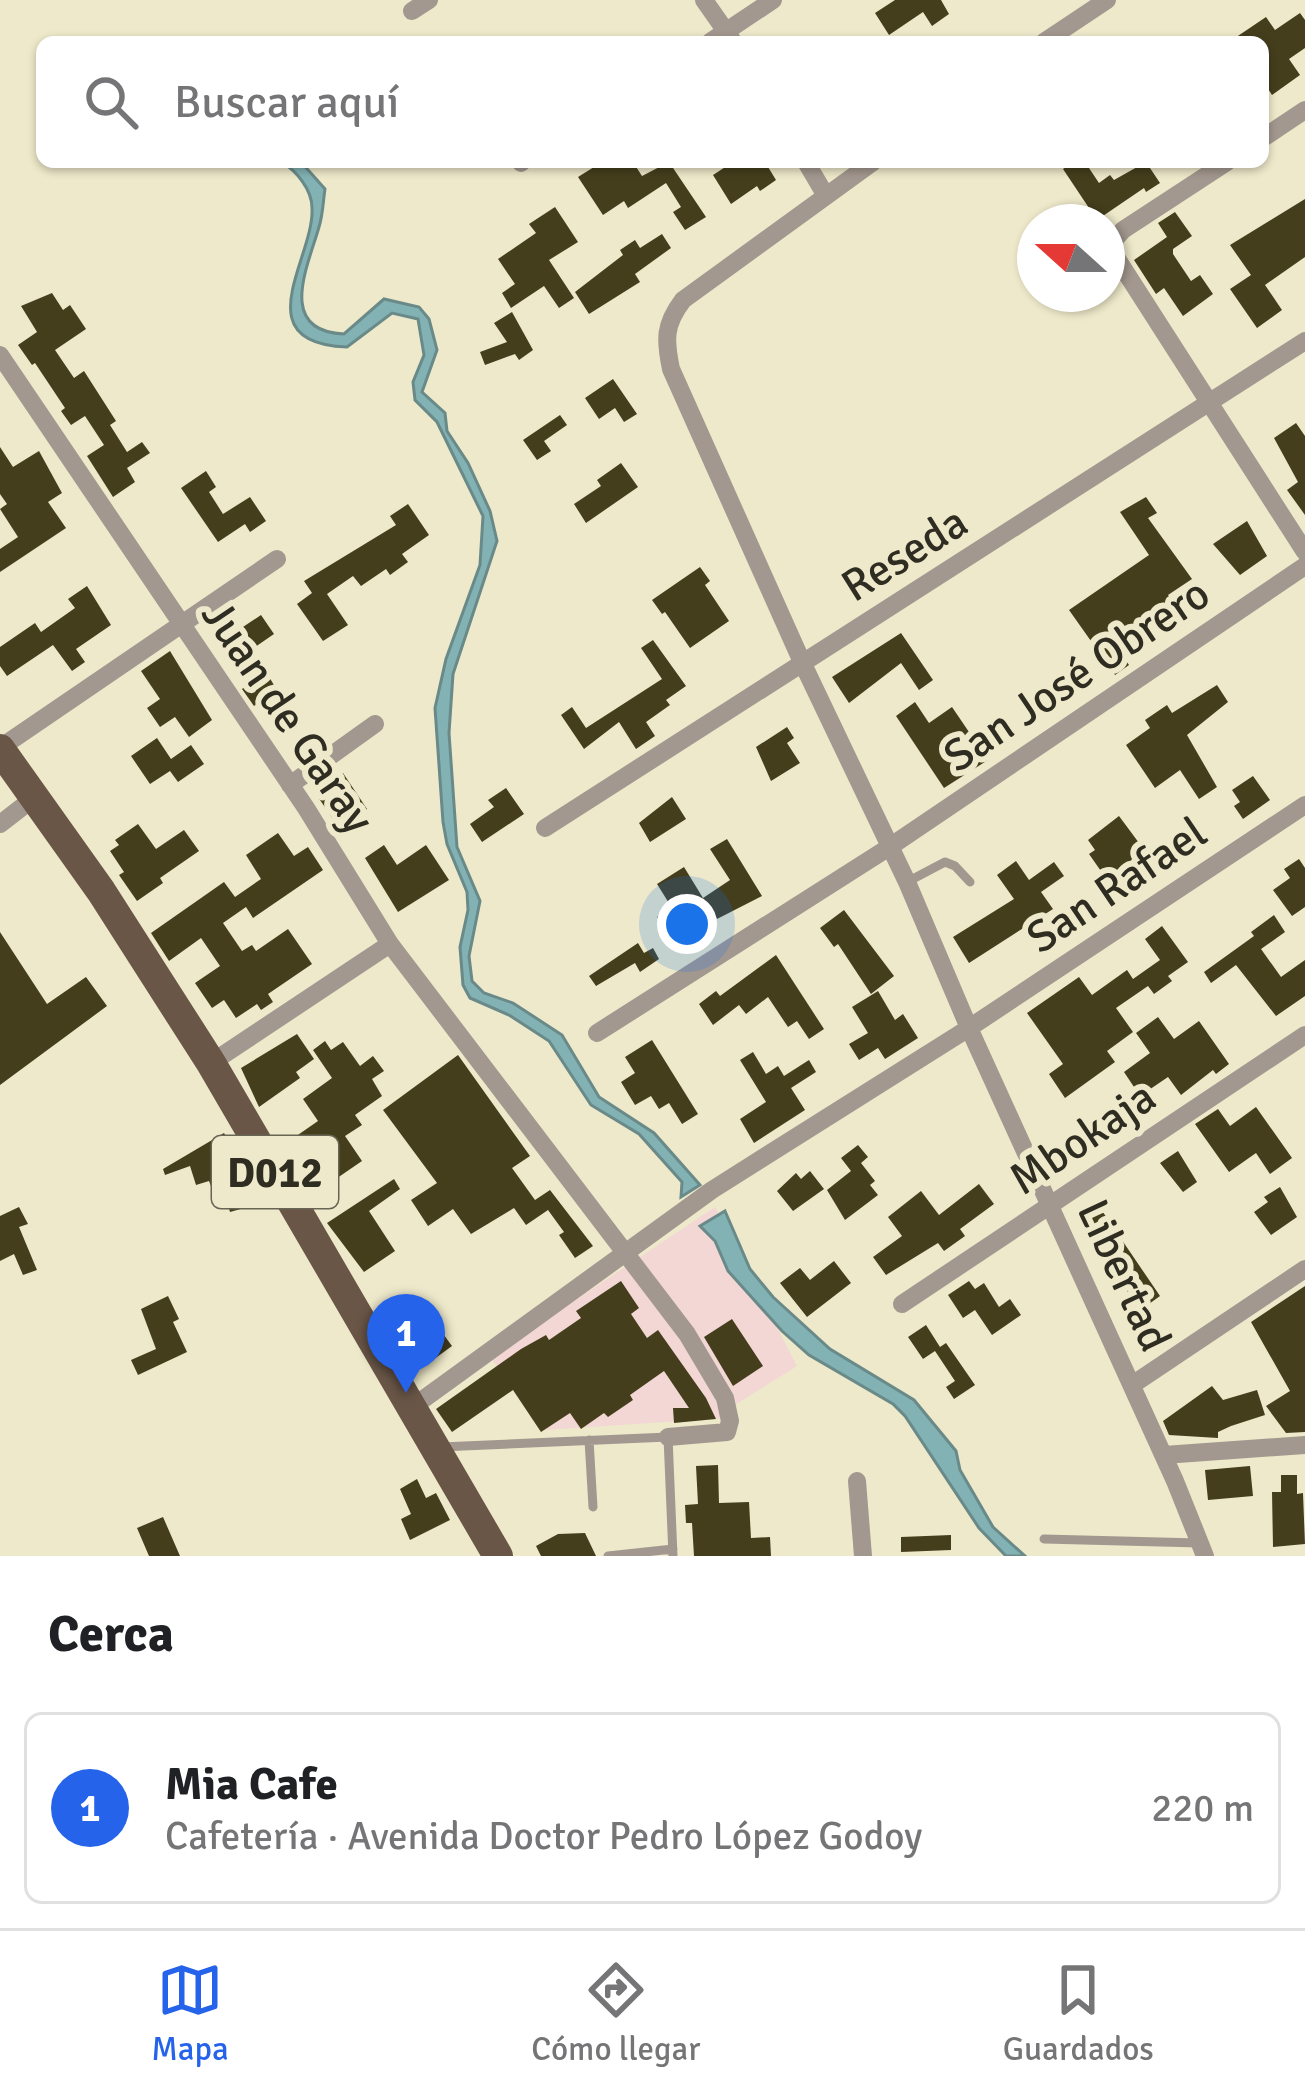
<!DOCTYPE html>
<html lang="es">
<meta charset="utf-8">
<style>
:root{--surface:#fff;--page:#f6f6f6;--text:#202124;--muted:#757577;--line:#e0e0e0;--accent:#2563eb}
body{margin:0;font-family:Signika,sans-serif;background:var(--page);color:var(--text)}
.compass{position:absolute;left:1017px;top:204px;width:108px;height:108px;border-radius:50%;background:var(--surface);box-shadow:0 3px 9px #0004;rotate:291deg}
.you{position:absolute;left:687px;top:924px;width:42px;height:42px;margin:-30px;border:9px solid #fff;border-radius:50%;background:#1a73e8;box-shadow:0 0 0 18px #1a73e833}
.badge{display:grid;place-items:center;width:78px;height:78px;border-radius:50%;background:var(--accent);color:#fff;font-size:39px;font-weight:700}
.pin{position:absolute;translate:-50% -99px;filter:drop-shadow(0 3px 6px #0008)}
.pin::after{content:'';position:absolute;top:63px;width:42px;height:36px;background:inherit;clip-path:polygon(0 0,100% 0,50% 100%)}
.list{margin:0;padding:0;list-style:none}
h2{display:flex;justify-content:space-between;align-items:center;height:156px;margin:0;padding:0 48px;font-size:51px}
h2 small{font-size:39px;font-weight:400;color:var(--muted)}
.list li{display:grid;grid-template-columns:78px 1fr auto;gap:36px;align-items:center;box-sizing:border-box;height:192px;margin:0 24px 24px;padding:0 24px;border:3px solid var(--line);border-radius:18px}
.list b{display:block;font-size:45px;white-space:nowrap}
.list p{margin:0;font-size:39px;white-space:nowrap;color:var(--muted)}
.list em{font-size:39px;font-style:normal;color:var(--muted)}
.icon{flex:none;width:66px;height:66px;fill:none;stroke:currentColor;stroke-width:2;stroke-linecap:round;stroke-linejoin:round}
.map{position:relative;flex:none;width:1305px;height:1556px;overflow:hidden}
.search{position:absolute;background:var(--surface);box-shadow:0 3px 9px #0004;left:36px;right:36px;top:36px;height:132px;display:flex;align-items:center;gap:30px;box-sizing:border-box;padding:0 42px;border-radius:18px;color:var(--muted);font-size:45px}
.sheet{height:372px;background:var(--surface)}
nav{display:flex;justify-content:space-around;align-items:center;box-sizing:border-box;height:168px;border-top:3px solid var(--line);background:var(--surface);font-size:33px;color:var(--muted)}
nav a{display:grid;justify-items:center;gap:6px}
nav .on{color:var(--accent)}
.map>svg:first-child{display:block}
</style>
<div class="map">
<svg width="1305" height="1556" viewBox="0 0 1305 1556">
<rect width="100%" height="100%" fill="#eee9ca"/>
<path fill="#f2d7d5" d="M715 1207 797 1366 730 1408 727 1418 545 1430 490 1357Z"/>
<path fill="#82b2b4" stroke="#698a88" stroke-width="3" d="M282 162H301L325 189C323 202 323 214 319 227 308 266 276 331 344 334L384 299 419 307 429 319 437 350 422 392 445 413 447 431 468 463 490 511 497 541 453 674 449 733 457 847 480 901 469 956 472 981 484 993 513 1003 562 1035 599 1097 654 1133 700 1185 681 1197 682 1182 639 1134 591 1105 549 1041 509 1015 470 998 463 985 460 947 468 910 467 892 447 844 443 822 435 708 446 659 480 565 483 516 437 422 415 400 413 382 424 355 418 319 392 313 347 347C243 343 315 257 312 208 312 189 296 171 282 162Z
M725 1211 750 1269 773 1297 830 1349 914 1400 956 1451 960 1470 993 1527 1025 1556H1006L979 1528 905 1416 893 1404 809 1355 782 1331 728 1271 715 1241 700 1226Z"/>
<path fill="#453e1d" d="M895 0H941L949 14 932 26 923 12 889 35 875 13Z
M1300 13 1305 20V48L1289 59 1300 75 1272 95 1263 81V42H1229L1266 17 1275 30Z
M602 162H633L642 176 669 162 706 217 685 230 673 212 681 207 666 183 628 208 624 201 603 215 578 177Z
M733 162H765L776 180 760 191 757 186 731 204 713 175Z
M1073 162H1085L1099 183 1110 175 1114 180 1146 162 1160 183 1146 192 1144 188 1097 220 1063 169Z
M1305 199V257L1265 285 1282 310 1257 328 1230 289 1251 275 1230 245Z
M555 207 578 242 549 260 574 298 559 308 544 286 511 308 502 293 515 284 498 259 536 233 529 224Z
M1175 212 1192 236 1173 249V254L1191 281 1200 275 1213 294 1183 316 1164 288 1156 294 1134 260 1167 237 1158 223Z
M662 234 671 248 635 274 640 282 589 314 575 292 623 255 620 250 635 240 640 248Z
M52 293 63 310 70 305 86 329 55 350 74 378 84 371 116 421 110 425 127 452 142 442 150 453 127 468 135 482 113 497 87 456 104 445 85 416 71 425 61 411 65 408 35 363 32 365 18 345 37 332 21 306Z
M512 312 533 350 519 360 515 354 485 365 480 352 507 342 494 323Z
M613 379 637 414 624 422 615 408 599 419 585 398Z
M560 415 567 425 544 441 551 451 537 460 523 440Z
M1296 423 1305 436V515L1287 490 1298 482 1274 438Z
M0 447 13 467 39 451 62 493 48 502 66 528 0 572V549L18 537 0 509 7 504 0 494Z
M621 463 638 487 586 523 574 504 601 486 597 480Z
M206 471 216 487 209 492 223 514 250 497 266 521 250 532 245 524 218 542 181 488Z
M1146 497 1157 513 1148 518 1192 579 1168 595 1185 620 1169 631 1161 620 1118 649 1129 665 1115 675 1069 610 1149 555 1120 512Z
M408 504 429 535 402 554 408 562 390 575 386 569 361 586 353 576 327 594 348 625 323 641 297 604 312 593 304 581 396 525 390 516Z
M1247 521 1267 556 1240 575 1213 544Z
M700 567 710 581 705 585 729 621 690 648 665 612 662 614 652 600Z
M87 586 111 625 76 649 85 662 72 671 53 645 7 676 0 666V647L35 623 41 632 75 608 68 599Z
M261 615 274 634 252 649 277 690 254 706 242 689 247 685 219 643Z
M901 633 933 680 919 690 901 663 849 703 832 677Z
M653 640 686 686 666 700 670 705 646 722 655 736 636 749 619 722 584 749 561 715 572 707 586 728 662 679 641 648Z
M170 651 212 720 189 737 175 717 160 727 147 708 160 699 141 671Z
M1217 685 1228 702 1187 735 1217 787 1199 799 1180 770 1155 788 1126 745 1150 728 1145 720 1167 705 1172 713Z
M915 702 929 723 952 707 988 760 944 788 896 716Z
M787 727 794 738 787 743 800 763 771 781 756 747Z
M157 738 171 759 191 745 204 764 178 782 170 771 150 784 131 756Z
M343 773 367 809 339 828 318 797 325 792 321 787Z
M1253 776 1270 800 1243 819 1234 806 1240 802 1232 790Z
M506 788 524 814 482 842 470 824 494 807 488 800Z
M672 797 686 819 650 842 639 823Z
M1119 816 1162 874 1145 886 1140 878 1117 894 1089 854 1095 850 1088 840Z
M138 824 156 849 184 830 199 851 160 878 163 883 137 901 119 875 124 872 110 851 119 845 115 840Z
M278 833 294 856 308 847 323 870 253 918 246 907 223 923 242 951 252 945 256 951 288 929 312 964 268 994 273 1002 261 1010 257 1004 236 1018 224 1000 212 1008 195 983 220 966 201 938 169 961 151 933 224 882 235 897 261 879 246 855Z
M727 839 762 896 717 919 711 908 669 935 657 917 672 908 657 884 684 867 703 898 730 880 710 849Z
M384 845 397 865 426 845 449 880 398 912 365 858Z
M1299 859 1305 868V907L1292 916 1273 890 1290 878 1284 869Z
M1016 861 1029 880 1054 862 1064 876 1041 892 1053 909 969 963 953 937 1014 899 997 875Z
M844 910 894 976 871 994 838 944 834 947 820 928Z
M1274 915 1285 932 1261 949 1281 977 1305 960V996L1276 1016 1236 965 1211 983 1204 972 1254 936 1251 932Z
M1162 926 1188 962 1168 976 1172 981 1154 994 1148 986 1116 1008 1133 1032 1107 1051 1115 1062 1065 1098 1049 1074 1063 1064 1027 1013 1079 977 1092 995 1127 970 1133 979 1160 960 1145 939Z
M0 932 47 1004 86 977 107 1006 0 1085Z
M638 943 644 953 653 948 659 959 640 972 635 963 596 986 589 976Z
M776 955 824 1029 809 1039 797 1021 788 1027 768 997 746 1014 739 1005 713 1025 699 1004 716 991 720 996Z
M878 991 895 1020 903 1014 918 1038 885 1059 878 1048 859 1060 849 1044 868 1033 852 1007Z
M1158 1017 1174 1039 1199 1021 1229 1064 1216 1074 1213 1070 1181 1095 1168 1077 1140 1096 1124 1072 1150 1053 1136 1033Z
M297 1034 314 1059 296 1072 300 1078 259 1107 241 1068Z
M652 1040 698 1114 682 1124 669 1103 659 1109 651 1096 635 1105 621 1082 635 1073 625 1057Z
M325 1041 331 1050 343 1042 360 1066 373 1056 384 1071 372 1079 382 1096 355 1115 362 1125 345 1136 362 1161 311 1196 282 1146 318 1121 303 1099 332 1078 313 1050Z
M753 1052 766 1074 778 1066 784 1076 809 1060 816 1072 791 1088 805 1110 754 1143 740 1119 766 1102 740 1060Z
M458 1055 530 1156 512 1168 535 1200 550 1190 593 1246 575 1258 559 1235 564 1232 548 1210 526 1225 514 1208 471 1234 453 1209 428 1226 411 1200 437 1183 383 1110Z
M1256 1107 1292 1158 1270 1174 1256 1153 1229 1172 1195 1124 1218 1109 1230 1126Z
M224 1133 238 1159 243 1157 269 1201 230 1212 225 1195 216 1199 209 1181 196 1185 190 1166 165 1175 163 1169Z
M858 1145 868 1157 861 1163 875 1181 870 1185 878 1195 845 1220 827 1190 851 1171 841 1158Z
M1178 1151 1197 1182 1183 1192 1160 1163Z
M810 1171 824 1189 793 1211 777 1191 796 1173 801 1179Z
M394 1179 400 1189 369 1211 395 1251 364 1272 327 1223Z
M979 1184 994 1204 960 1229 965 1236 944 1251 938 1243 886 1275 873 1257 902 1236 888 1217 921 1191 939 1215Z
M1280 1187 1297 1217 1271 1235 1254 1212 1268 1202 1264 1197Z
M1094 1199 1160 1296 1142 1309 1106 1265 1110 1263 1077 1211Z
M19 1207 28 1224 19 1227 37 1270 23 1275 14 1254 0 1261V1216Z
M834 1261 851 1283 807 1317 780 1283 800 1268 810 1280Z
M621 1281 639 1308 631 1314 647 1338 658 1330 706 1398 716 1419 674 1423 673 1408H689L664 1371 630 1395 633 1400 608 1417 604 1413 581 1429 570 1413 541 1432 513 1390 452 1432 436 1409 521 1349 546 1335 549 1340 581 1318 576 1311Z
M969 1281 975 1289 984 1283 999 1307 1010 1299 1021 1315 992 1335 975 1310 963 1318 948 1295Z
M1305 1286V1432L1286 1433 1266 1406 1290 1391 1251 1322Z
M168 1296 179 1319 173 1322 187 1352 138 1375 131 1360 156 1349 141 1309Z
M732 1319 763 1366 733 1386 704 1337Z
M926 1325 940 1347 946 1343 975 1385 954 1399 946 1387 955 1381 935 1351 923 1359 908 1337Z
M438 1327 452 1346 426 1365 412 1346Z
M1212 1386 1223 1400 1257 1390 1265 1415 1231 1426 1218 1432V1438L1169 1435 1163 1421Z
M718 1465 719 1503 749 1502 751 1538 770 1537 771 1556H694L692 1523H686L685 1505 698 1504 696 1466Z
M1250 1466 1253 1496 1208 1500 1205 1470Z
M1281 1475H1297V1494L1303 1493 1305 1544 1273 1547 1272 1492H1281Z
M417 1479 426 1498 436 1493 450 1520 410 1540 401 1519 411 1514 400 1489Z
M163 1517 180 1556H149L137 1528Z
M585 1533 596 1556H541L536 1546 558 1534Z
M951 1535V1550L901 1552V1537Z"/>
<g fill="none" stroke-linecap="round" stroke-linejoin="round">
<path stroke="#a3988f" stroke-width="9" d="M907 882 945 862 955 866 970 882
M589 1440 593 1507
M441 1447 668 1437 673 1556
M1044 1539 1199 1543
M608 1556 673 1549"/>
<path stroke="#a3988f" stroke-width="18" d="M704 0 732 40
M412 11 429 0
M710 42 773 0
M1044 42 1107 0
M1263 138 1305 110
M806 162 826 196
M873 162 683 300C664 325 665 340 671 369L802 662 907 882 969 1028 1175 1481 1205 1556
M1227 162 1123 230 1114 240 1112 251 1305 552
M521 163 522 162
M0 355 306 808 390 944 211 1063
M0 748 277 559
M290 785 375 724
M0 824 35 797
M545 828 1305 341
M390 944 687 1334 725 1398 730 1421 727 1432 668 1437
M597 1033 891 846 1305 566
M902 1304 1305 1035
M1132 1385 1305 1269
M414 1406 712 1190 969 1028 1305 805
M1164 1455 1305 1445
M857 1481 863 1556"/>
<path stroke="#695647" stroke-width="30" d="M0 749 101 891 211 1063 498 1556"/>
</g>
<g text-anchor="middle" stroke-width="12" stroke-linejoin="round" paint-order="stroke">
<rect fill="#eee9ca" stroke="#686554" stroke-width="3" x="212" y="1136" width="126" height="72" rx="9"/>
<g font-size="42" font-weight="bold" fill="#2f2d21">
<text x="275" y="1187">D012</text>
</g>
<g font-size="45" fill="#2f2d21" stroke="#eee9ca">
<text transform="translate(904 553) rotate(-32)" y="16">Reseda</text>
<text transform="translate(1076 674) rotate(-34)" y="16">San José Obrero</text>
<text transform="translate(289 716) rotate(56)" y="16">Juan de Garay</text>
<text transform="translate(1116 884) rotate(-34)" y="16">San Rafael</text>
<text transform="translate(1082 1137) rotate(-34)" y="16">Mbokaja</text>
<text transform="translate(1125 1275) rotate(65)" y="16">Libertad</text>
</g>
</g>
</svg>
<svg class="compass" viewBox="-18 -18 36 36"><path d="M0-13l5 13h-10z" fill="#e53935"/><path d="M0 13l5-13h-10z" fill="#757577"/></svg>
<div class="you"></div>
<div class="pin badge" style="left:406px;top:1393px">1</div>
<div class="search"><svg class="icon" aria-label="search" viewBox="0 0 24 24"><circle cx="10" cy="10" r="6"/><path d="M15 15l6 6"/></svg>Buscar aquí</div>
</div>
<section class="sheet">
<h2>Cerca<small></small></h2>
<ul class="list">
<li><span class="badge">1</span><div><b>Mia Cafe</b><p>Cafetería · Avenida Doctor Pedro López Godoy</p></div><em>220 m</em></li>
</ul>
</section>
<nav>
<a class="on"><svg class="icon" aria-label="map" viewBox="0 0 24 24"><path d="M3 6l6-2 6 2 6-2v14l-6 2-6-2-6 2zM9 4v14M15 6v14"/></svg>Mapa</a>
<a><svg class="icon" aria-label="directions" viewBox="0 0 24 24"><path d="M12 3l9 9-9 9-9-9zM9 14v-3h6M13 9l2 2-2 2"/></svg>Cómo llegar</a>
<a><svg class="icon" aria-label="saved" viewBox="0 0 24 24"><path d="M7 4h10v16l-5-4-5 4z"/></svg>Guardados</a>
</nav>
